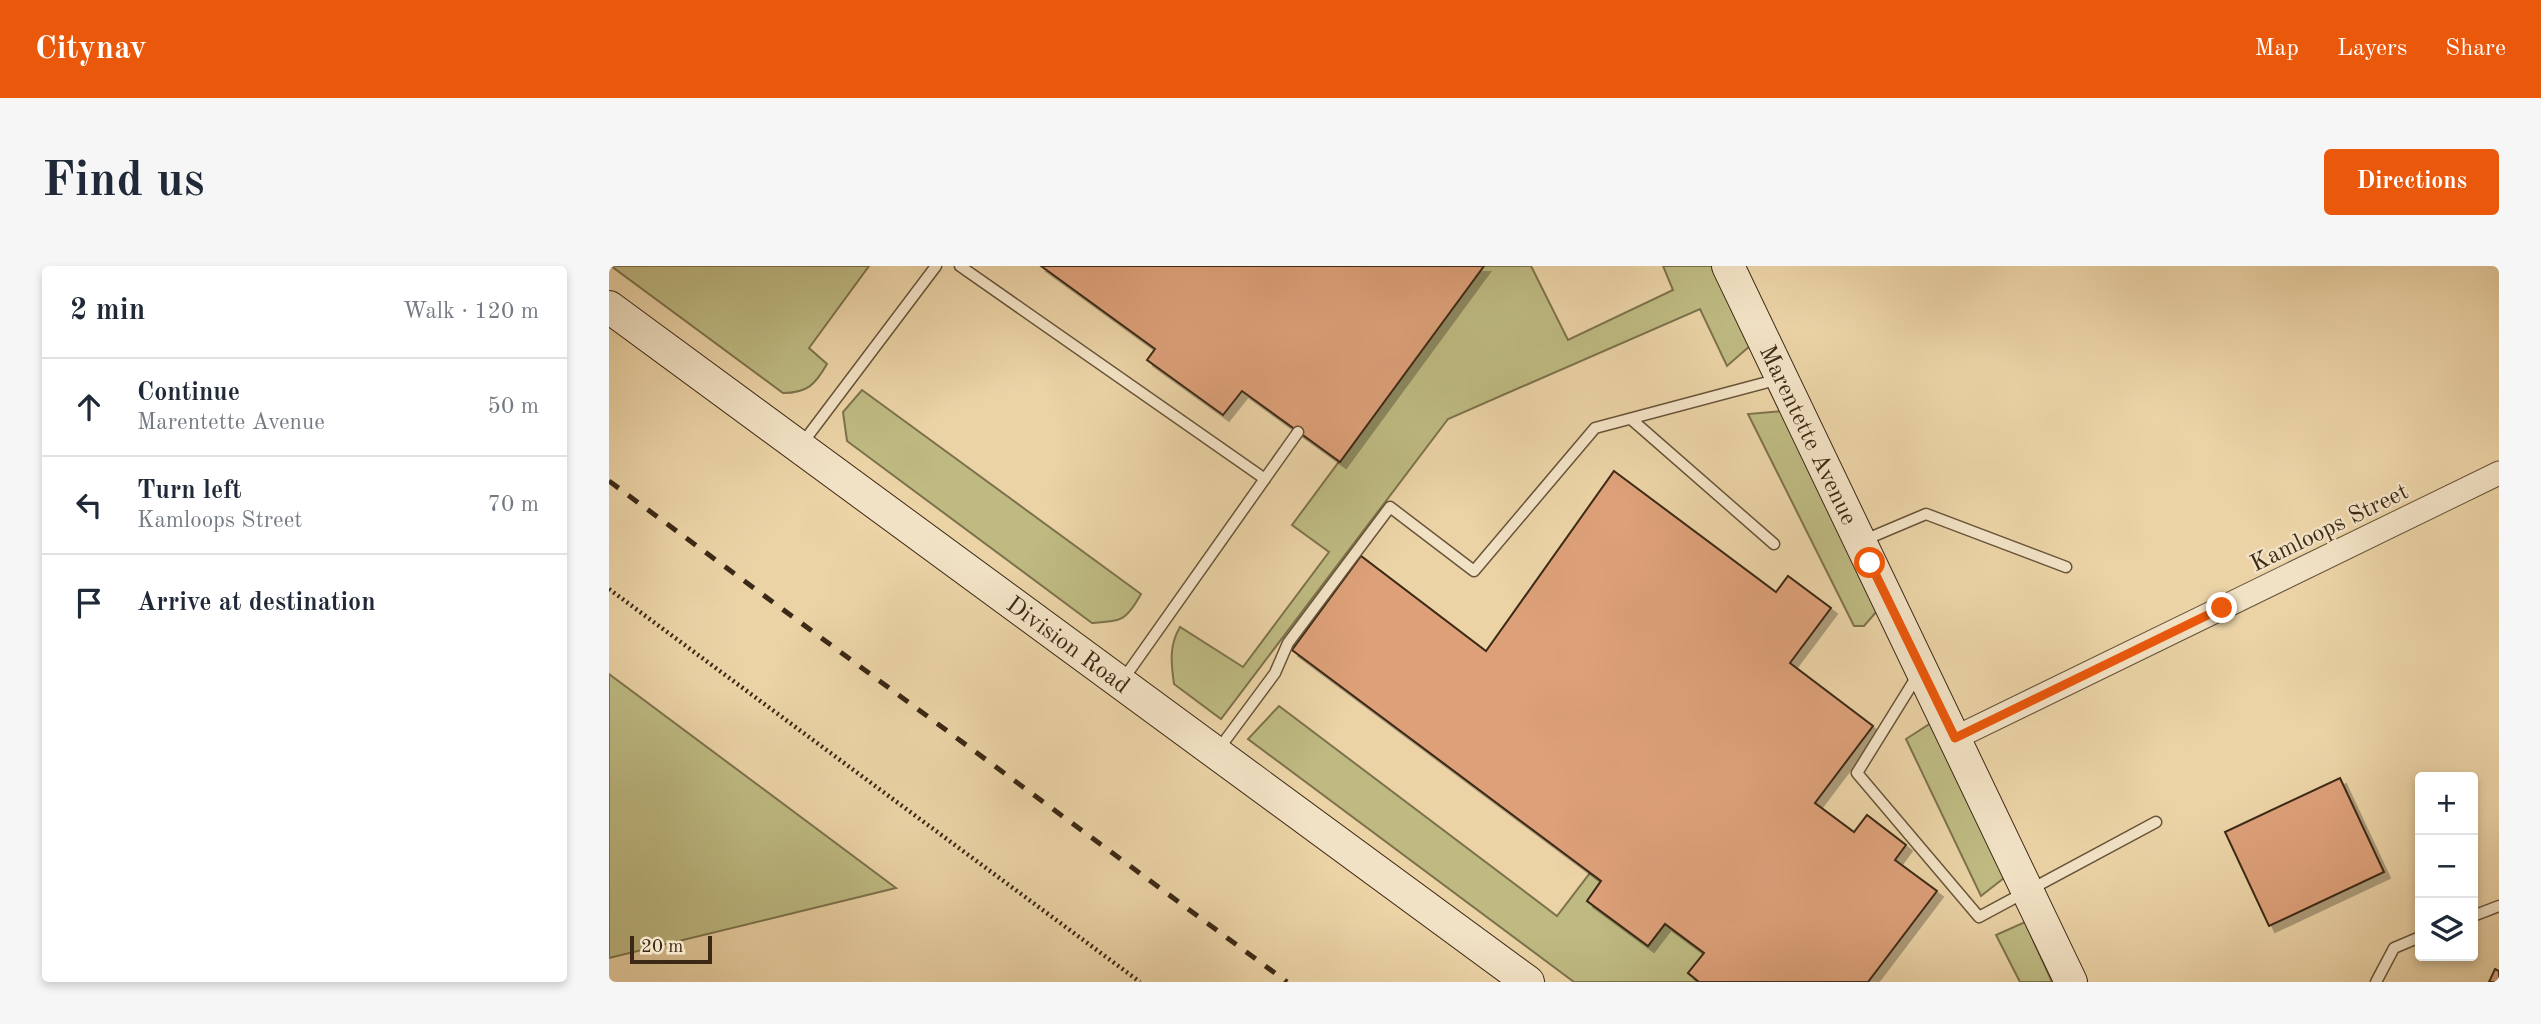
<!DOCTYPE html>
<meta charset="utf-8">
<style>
:root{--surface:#fff;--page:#f6f6f7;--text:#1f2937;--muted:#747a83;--line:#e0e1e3;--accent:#ea580c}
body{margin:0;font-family:"Old Standard TT",serif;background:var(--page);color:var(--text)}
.controls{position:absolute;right:21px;bottom:21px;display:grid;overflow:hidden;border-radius:7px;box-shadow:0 4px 10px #0003}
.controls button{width:63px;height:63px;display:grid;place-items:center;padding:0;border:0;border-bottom:2px solid var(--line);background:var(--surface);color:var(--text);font:35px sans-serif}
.scale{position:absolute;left:21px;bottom:18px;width:82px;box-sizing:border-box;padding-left:7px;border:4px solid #3c2915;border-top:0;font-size:19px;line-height:24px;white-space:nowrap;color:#3c2915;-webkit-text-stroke:5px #f2e2c5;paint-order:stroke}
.stop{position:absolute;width:21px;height:21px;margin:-16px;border:5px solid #ea580c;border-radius:50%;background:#fff}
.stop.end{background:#ea580c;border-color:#fff;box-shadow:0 2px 7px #0008}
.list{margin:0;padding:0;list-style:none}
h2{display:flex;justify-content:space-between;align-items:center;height:91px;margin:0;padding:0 28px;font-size:30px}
h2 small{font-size:23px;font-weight:400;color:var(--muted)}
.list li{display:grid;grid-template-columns:46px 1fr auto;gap:21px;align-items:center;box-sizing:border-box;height:98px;padding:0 28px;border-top:2px solid var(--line)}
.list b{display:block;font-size:26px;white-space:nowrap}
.list p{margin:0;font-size:23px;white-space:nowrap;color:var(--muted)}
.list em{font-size:23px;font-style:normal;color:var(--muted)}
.icon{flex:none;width:38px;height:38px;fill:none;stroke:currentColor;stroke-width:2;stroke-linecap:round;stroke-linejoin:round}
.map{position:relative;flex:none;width:1890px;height:716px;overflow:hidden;border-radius:7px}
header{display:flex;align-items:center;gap:42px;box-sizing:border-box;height:98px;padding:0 35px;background:var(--accent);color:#fff}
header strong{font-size:33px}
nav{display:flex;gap:38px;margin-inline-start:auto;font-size:24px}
.intro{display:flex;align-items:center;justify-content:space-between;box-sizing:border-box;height:168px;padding:0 42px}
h1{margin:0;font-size:49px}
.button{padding:18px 32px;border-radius:7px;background:var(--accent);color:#fff;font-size:24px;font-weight:700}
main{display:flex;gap:42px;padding:0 42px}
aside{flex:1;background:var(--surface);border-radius:7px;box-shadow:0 4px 10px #0003}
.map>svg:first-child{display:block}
</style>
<header>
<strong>Citynav</strong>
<nav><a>Map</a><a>Layers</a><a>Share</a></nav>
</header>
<div class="intro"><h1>Find us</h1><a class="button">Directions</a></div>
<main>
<aside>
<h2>2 min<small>Walk · 120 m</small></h2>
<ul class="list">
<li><svg class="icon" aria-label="ahead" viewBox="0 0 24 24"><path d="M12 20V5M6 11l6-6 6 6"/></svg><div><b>Continue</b><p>Marentette Avenue</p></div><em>50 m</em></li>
<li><svg class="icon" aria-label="left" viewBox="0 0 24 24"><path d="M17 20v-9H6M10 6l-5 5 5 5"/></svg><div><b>Turn left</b><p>Kamloops Street</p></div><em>70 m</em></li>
<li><svg class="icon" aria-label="arrive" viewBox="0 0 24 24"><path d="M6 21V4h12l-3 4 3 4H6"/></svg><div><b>Arrive at destination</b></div></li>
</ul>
</aside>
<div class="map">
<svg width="1890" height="716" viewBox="0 0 1890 716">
<defs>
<filter id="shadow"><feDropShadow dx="6" dy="6" stdDeviation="0" flood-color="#0004"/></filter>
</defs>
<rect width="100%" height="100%" fill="#ebd3a6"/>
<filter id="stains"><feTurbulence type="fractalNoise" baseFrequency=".00286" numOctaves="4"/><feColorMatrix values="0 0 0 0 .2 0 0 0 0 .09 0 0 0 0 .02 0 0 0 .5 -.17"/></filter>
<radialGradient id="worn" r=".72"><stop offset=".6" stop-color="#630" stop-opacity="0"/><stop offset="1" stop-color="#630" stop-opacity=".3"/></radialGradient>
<path fill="#beba82" stroke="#7d724c" stroke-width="2" d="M2 0H260L200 82 218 98C206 119 198 127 174 127Z
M875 0H922L959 74 1064 24 1054 0H1104L1142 79 1118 100 1091 43 839 153 612 453 565 418C562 397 560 379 571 361L634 401 720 286 683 259Z
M253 124 532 328C517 355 513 355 483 357L238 175 234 146Z
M1174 145 1268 345 1255 360H1245L1139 148Z
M0 408 287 622 0 692Z
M670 440 948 650 981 607 992 615 978 635 1039 680 1056 658 1095 687 1079 707 1090 716H965L639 473Z
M1322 457 1395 612 1372 630 1297 473Z
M1416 656 1443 716H1411L1387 669Z"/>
<path fill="#dda079" stroke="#3c2915" stroke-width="2" filter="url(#shadow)" d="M432 0H875L731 196 633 125 614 149 538 94 546 83Z
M1005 205 1167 326 1179 310 1222 342 1181 397 1264 460 1206 537 1245 566 1258 549 1297 579 1286 594 1328 625 1259 716H1090L1079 707 1095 687 1056 658 1039 680 978 635 992 615 683 384 752 290 877 385Z
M1731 512 1775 606 1660 660 1616 566Z
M1886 703 1890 705V716H1880Z"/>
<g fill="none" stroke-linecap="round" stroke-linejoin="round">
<g stroke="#685439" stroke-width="13">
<path id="lane" d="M351 0 656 213
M1022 153 1165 278
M192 179 327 0
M1253 275 1317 248 1457 301
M1310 407 1248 507 1370 651 1547 556
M513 415 689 166
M609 484 666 407 679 377 781 241 865 305 986 162 1170 113
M1864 650 1890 640
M1767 716 1785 682 1811 671"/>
</g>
<g stroke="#685439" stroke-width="25">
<path id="street" d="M1346 472 1890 207"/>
</g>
<g stroke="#3c2915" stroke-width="34">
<g id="secondary">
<path id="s1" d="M1119 0 1462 716"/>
<path id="s2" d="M0 41 919 716"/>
</g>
</g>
<path stroke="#3c2915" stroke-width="4.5" stroke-dasharray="2 3.5" stroke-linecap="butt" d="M0 323 531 716"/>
<use href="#lane" stroke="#f2e2c5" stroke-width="10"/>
<use href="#street" stroke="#f2e2c5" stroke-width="23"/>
<use href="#secondary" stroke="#f2e2c5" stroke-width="32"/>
<path stroke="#3c2915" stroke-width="5" stroke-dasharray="12 12" stroke-linecap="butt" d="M0 215 678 716"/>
</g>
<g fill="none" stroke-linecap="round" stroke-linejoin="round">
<path stroke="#ea580c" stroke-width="9" d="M1261 297 1346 472 1613 342"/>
</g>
<g text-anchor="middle" stroke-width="5" stroke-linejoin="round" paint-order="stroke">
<g font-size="24" fill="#3c2915" stroke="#f2e2c5">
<text dy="8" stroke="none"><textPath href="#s1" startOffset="187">Marentette Avenue</textPath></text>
<text transform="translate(1720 261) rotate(-26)" y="8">Kamloops Street</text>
<text dy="8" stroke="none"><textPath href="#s2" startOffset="570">Division Road</textPath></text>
</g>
</g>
<rect width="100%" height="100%" filter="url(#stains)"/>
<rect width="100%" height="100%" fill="url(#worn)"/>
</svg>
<div class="controls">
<button>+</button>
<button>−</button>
<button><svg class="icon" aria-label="layers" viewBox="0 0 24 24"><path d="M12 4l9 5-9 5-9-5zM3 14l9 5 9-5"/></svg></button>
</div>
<div class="scale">20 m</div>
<div class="stop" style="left:1261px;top:297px"></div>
<div class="stop end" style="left:1613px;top:342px"></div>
</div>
</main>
